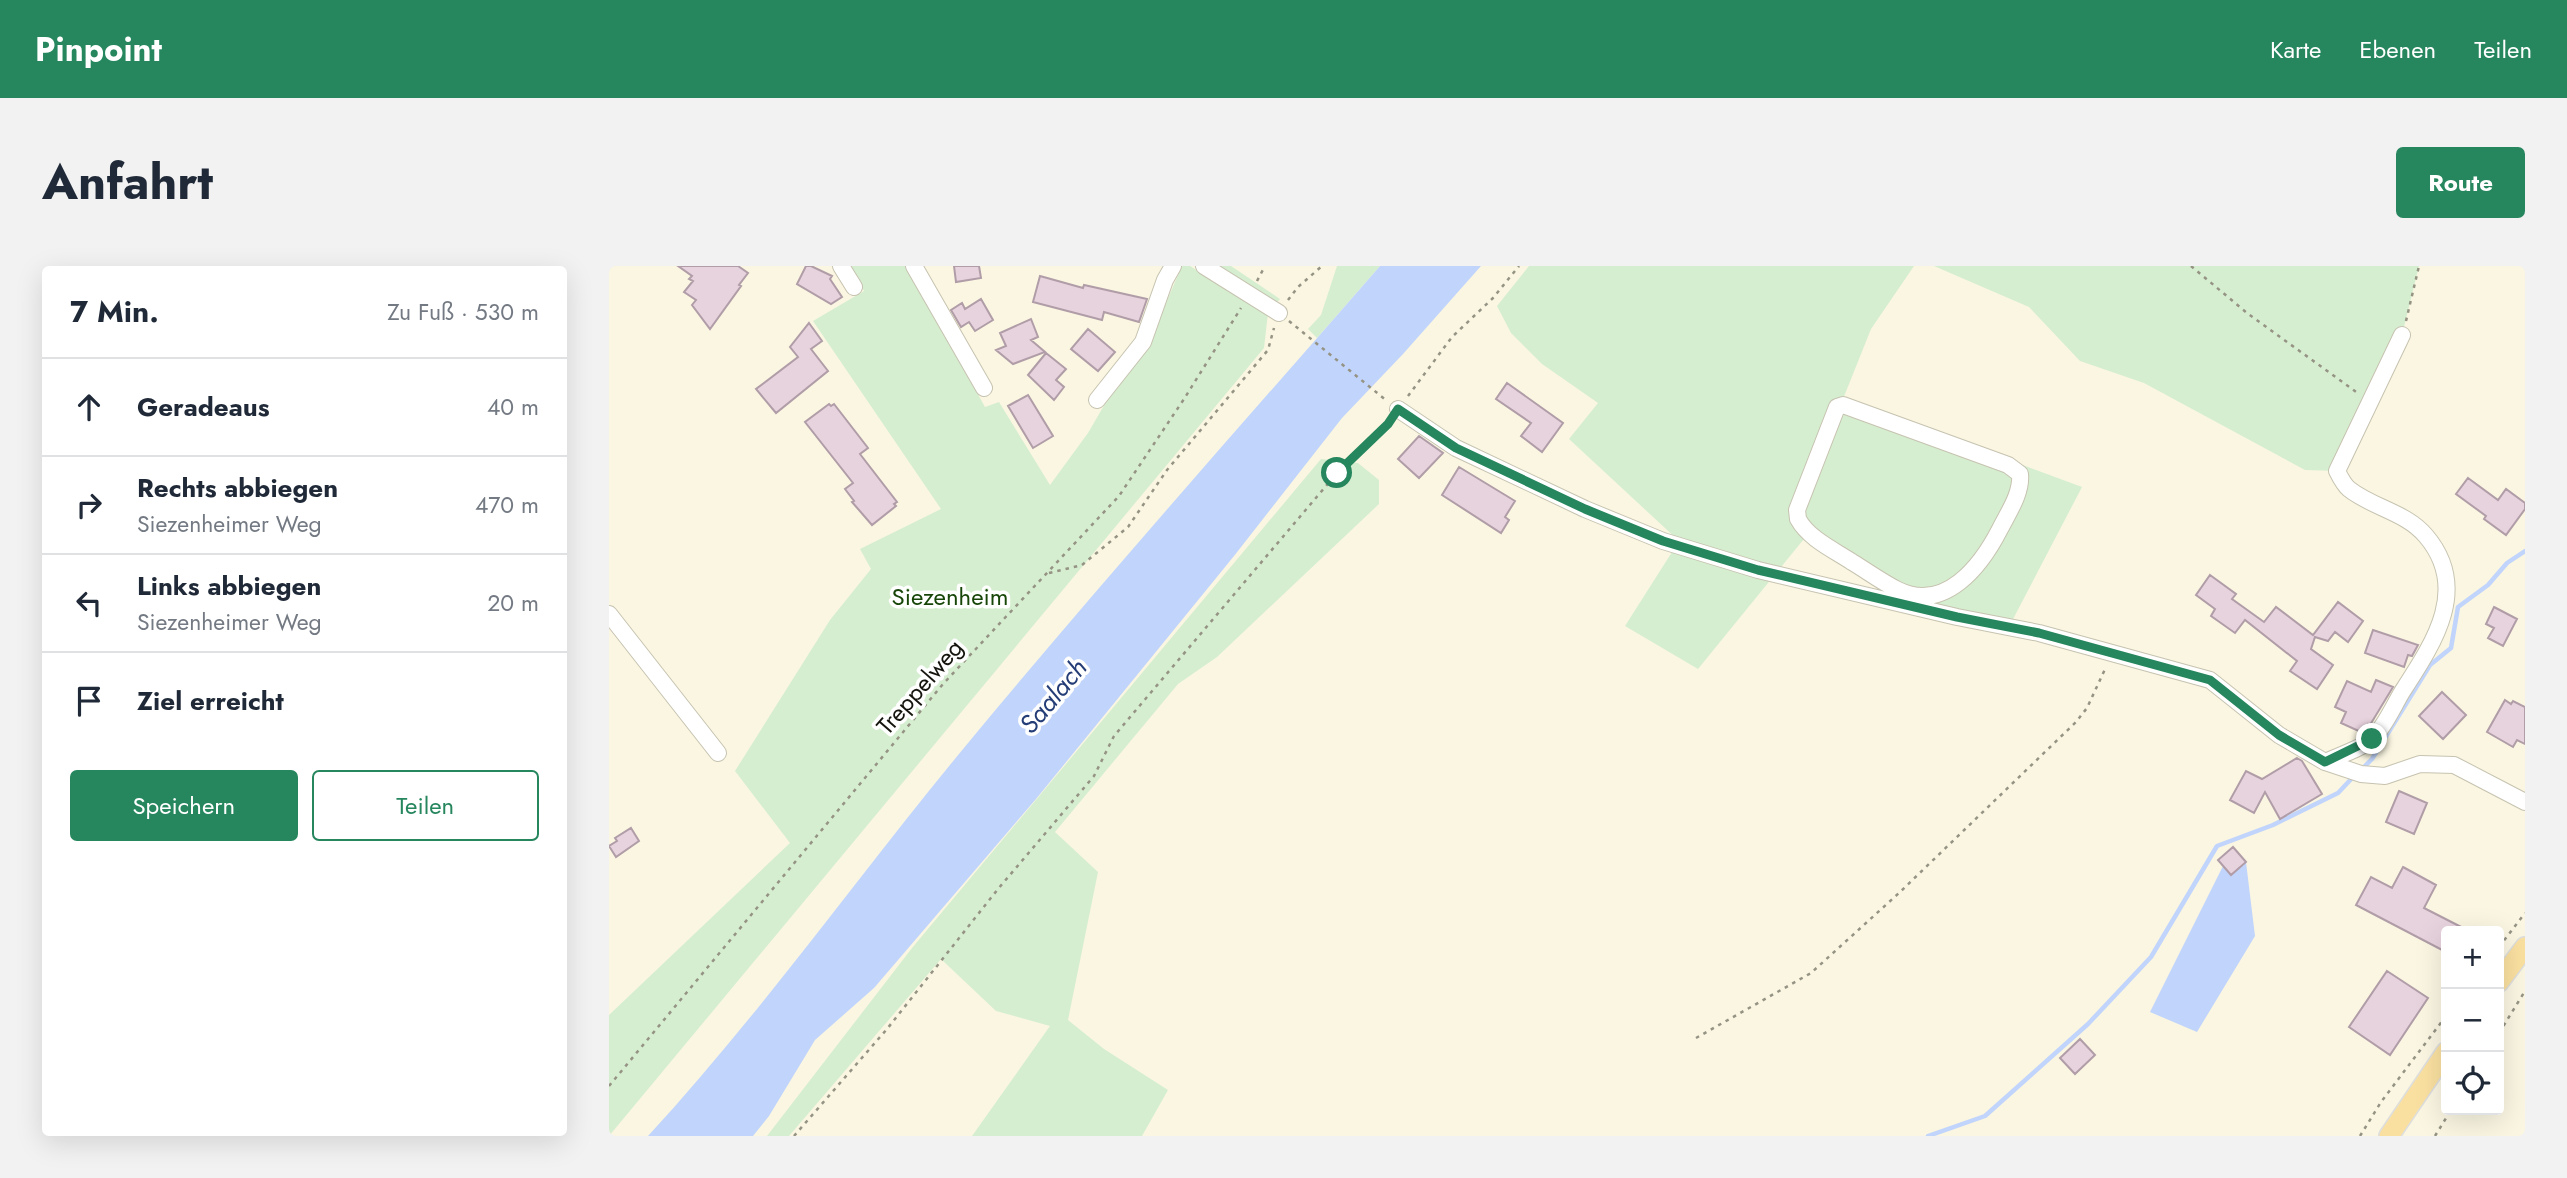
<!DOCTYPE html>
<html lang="de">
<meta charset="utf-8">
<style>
:root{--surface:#fff;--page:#f2f2f3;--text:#1f2937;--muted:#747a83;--line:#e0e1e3;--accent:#26865e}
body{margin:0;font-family:Jost,sans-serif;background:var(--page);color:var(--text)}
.controls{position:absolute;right:21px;bottom:21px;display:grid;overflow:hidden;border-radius:7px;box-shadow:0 7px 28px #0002}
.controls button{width:63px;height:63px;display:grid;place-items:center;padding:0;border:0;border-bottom:2px solid var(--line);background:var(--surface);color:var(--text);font:35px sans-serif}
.stop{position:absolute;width:21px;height:21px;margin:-16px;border:5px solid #26865e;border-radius:50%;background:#fff}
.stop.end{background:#26865e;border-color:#fff;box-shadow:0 2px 7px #0008}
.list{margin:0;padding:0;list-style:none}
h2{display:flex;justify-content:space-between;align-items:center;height:91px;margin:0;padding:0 28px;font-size:30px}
h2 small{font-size:23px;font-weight:400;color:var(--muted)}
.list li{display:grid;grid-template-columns:46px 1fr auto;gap:21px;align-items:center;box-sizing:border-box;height:98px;padding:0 28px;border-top:2px solid var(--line)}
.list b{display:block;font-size:26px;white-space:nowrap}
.list p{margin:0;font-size:23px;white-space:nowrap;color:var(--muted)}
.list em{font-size:23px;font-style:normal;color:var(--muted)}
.actions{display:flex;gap:14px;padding:21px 28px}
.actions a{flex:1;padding:16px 0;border:2px solid var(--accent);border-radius:7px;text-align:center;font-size:24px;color:var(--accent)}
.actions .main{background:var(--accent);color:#fff}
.icon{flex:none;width:38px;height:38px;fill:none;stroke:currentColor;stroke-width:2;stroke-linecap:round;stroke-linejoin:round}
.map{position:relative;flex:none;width:1916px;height:870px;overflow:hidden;border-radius:7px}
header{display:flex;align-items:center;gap:42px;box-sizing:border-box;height:98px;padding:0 35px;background:var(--accent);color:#fff}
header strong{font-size:33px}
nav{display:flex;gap:38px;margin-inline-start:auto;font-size:24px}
.intro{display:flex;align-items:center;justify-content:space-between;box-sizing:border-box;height:168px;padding:0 42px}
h1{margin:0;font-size:49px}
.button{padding:18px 32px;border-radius:7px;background:var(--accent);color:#fff;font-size:24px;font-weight:700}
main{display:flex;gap:42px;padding:0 42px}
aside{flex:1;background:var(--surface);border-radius:7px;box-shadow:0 7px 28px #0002}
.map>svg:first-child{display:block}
</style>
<header>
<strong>Pinpoint</strong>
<nav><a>Karte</a><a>Ebenen</a><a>Teilen</a></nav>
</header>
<div class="intro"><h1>Anfahrt</h1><a class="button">Route</a></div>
<main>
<aside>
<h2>7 Min.<small>Zu Fuß · 530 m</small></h2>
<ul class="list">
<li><svg class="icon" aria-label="ahead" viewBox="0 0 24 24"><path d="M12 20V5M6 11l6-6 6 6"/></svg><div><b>Geradeaus</b></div><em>40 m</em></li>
<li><svg class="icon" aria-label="right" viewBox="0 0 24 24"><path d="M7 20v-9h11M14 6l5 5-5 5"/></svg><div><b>Rechts abbiegen</b><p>Siezenheimer Weg</p></div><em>470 m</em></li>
<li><svg class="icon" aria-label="left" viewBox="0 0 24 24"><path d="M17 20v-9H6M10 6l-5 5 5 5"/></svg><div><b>Links abbiegen</b><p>Siezenheimer Weg</p></div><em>20 m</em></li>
<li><svg class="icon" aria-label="arrive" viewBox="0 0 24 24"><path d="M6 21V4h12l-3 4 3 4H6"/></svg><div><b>Ziel erreicht</b></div></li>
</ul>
<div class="actions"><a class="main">Speichern</a><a>Teilen</a></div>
</aside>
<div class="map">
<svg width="1916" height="870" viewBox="0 0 1916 870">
<rect width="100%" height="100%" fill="#faf6e2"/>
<path fill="#d6eed0" d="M239 0H298L376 141 390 136 441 219 479 167 511 112 538 80 573 0H581L603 14 612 0H622L671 33 659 47 655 82 0 870V749L181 577 126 505 221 354 262 303 251 283 332 243 204 55 255 25Z
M728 0H771L708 72 699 63 712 49Z
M920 0H1305L1262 63 1234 133 1473 221 1402 357 1302 331 1199 268 1089 403 1016 360 1070 275 960 173 989 137 933 98 902 67 888 40Z
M1325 0H1810L1793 69 1728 205 1696 204 1535 117 1471 95 1420 41Z
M712 193 749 197 770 214V238L608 391 569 418 446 566 489 606 459 754 495 783 559 824 533 870H363L441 760 387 745 332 693 180 870H158L303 682Z"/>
<path fill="#c1d4fb" d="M771 0H872L794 88 733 152 625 290 427 533 265 722 206 774 160 850 144 870H39C155 744 254 603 364 471 496 312 634 157 771 0Z
M1637 596 1646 670 1588 766 1541 746 1614 600 1622 609Z"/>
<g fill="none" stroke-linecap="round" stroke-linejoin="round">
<path stroke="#c1d4fb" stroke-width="4.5" d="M1752 504 1763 493 1821 399 1842 382 1849 341 1879 319 1898 297 1916 285
M1319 870 1376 850 1479 758 1542 691 1608 580 1664 559 1729 527 1745 510"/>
</g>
<path fill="#e7d3de" stroke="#b09da7" stroke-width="2" d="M69 0H129L139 7 130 19 132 20 101 63 83 39 87 34 75 26 84 15 80 13 83 10Z
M197 0H202L223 10 221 13 233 31 222 38 188 18Z
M345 0H370L372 12 347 16Z
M431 10 474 22 475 19 538 33 530 56 495 46 493 54 424 36Z
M372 33 384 54 366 65 360 56 352 61 342 44 353 37 356 43Z
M422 53 429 71 422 74 436 86 404 98 387 84 397 80 391 67Z
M200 57 213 75 202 83 219 105 167 147 147 123 189 91 181 81Z
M479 63 506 86 489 105 462 83Z
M437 87 457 103 447 114 455 121 445 134 419 109Z
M898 117 954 157 933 186 912 170 922 157 887 133Z
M419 129 444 170 424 182 399 140Z
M220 138 222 140 225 138 259 182 251 188 288 236 285 238 287 240 263 259 243 236 245 235 236 223 244 217 196 156Z
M810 170 834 187 810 212 789 193Z
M850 201 906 235 896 251 900 254 892 267 833 229Z
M1859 212 1889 234 1897 223 1916 237V243L1897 269 1875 253 1877 250 1847 228Z
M1601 309 1627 328 1623 333 1655 356 1667 341 1704 369 1729 336 1754 355 1739 376 1726 366 1719 375 1706 371 1702 383 1724 399 1708 423 1681 405 1688 395 1636 354 1626 367 1602 350 1606 343 1587 329Z
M1885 341 1908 353 1894 380 1879 372 1885 362 1877 358Z
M1764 364 1809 379 1803 390 1799 389 1795 401 1756 387Z
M1767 414 1784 421 1761 459 1759 458 1754 467 1732 457 1737 446 1726 441 1738 415 1762 426Z
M1833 426 1857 449 1834 473 1810 450Z
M1896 434 1902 438 1904 435 1916 441V478L1908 474 1904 481 1878 466Z
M1688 492 1693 495 1713 528 1671 553 1656 526 1645 547 1621 534 1637 505 1653 513Z
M1790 525 1818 537 1805 568 1777 556Z
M22 562 30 575 7 591 0 580 8 575 6 572Z
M1624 581 1637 596 1622 609 1609 594Z
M1794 601 1827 619 1815 642 1860 665H1837V686L1747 639 1762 611 1783 622Z
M1778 705 1819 732 1781 789 1740 761Z
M1471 773 1486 789 1466 808 1451 792Z"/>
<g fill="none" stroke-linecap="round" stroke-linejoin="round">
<g stroke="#c6c3b0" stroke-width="18">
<path id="minor" d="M232 0 245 21
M305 0 375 122
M595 0 670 47
M488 134 534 76 556 14 564 0
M1234 139 1399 199 1411 208C1413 227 1399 247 1391 263 1372 300 1336 347 1289 324 1273 316 1258 305 1243 296 1225 284 1200 273 1189 253L1188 244 1228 141Z
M789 143 847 182 976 243 1054 275 1149 304 1348 351 1430 367 1601 414 1670 469 1716 496 1752 508 1776 510 1811 498 1845 499 1916 536
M0 348 109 487
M1716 496C1729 490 1756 481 1764 472 1776 460 1784 441 1793 426 1824 378 1862 323 1817 270 1797 246 1764 242 1740 223 1735 219 1731 211 1728 205L1793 69"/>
</g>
<g stroke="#dededd" stroke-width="22">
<path id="major" d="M1890 716 1916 681
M1780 870 1837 786"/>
</g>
<path stroke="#959384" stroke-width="2.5" stroke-dasharray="3.5 5" stroke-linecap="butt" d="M1582 0 1638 47 1750 128
M648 15 656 0
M679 34 689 21 713 0
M680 55 778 135
M1797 55 1810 0
M799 130 843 71 884 32 910 0
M440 307 473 299 519 261 558 204 659 84 665 62
M1890 681 1916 647
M1890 767 1916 725
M1087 772 1202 707 1290 627 1467 456 1478 442 1497 401
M0 820 334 418 510 230 575 133 632 42
M185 870 278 763 389 623 485 510 505 470 728 207 781 155
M1751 870 1772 836 1837 750
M1826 870 1842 844"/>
<use href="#minor" stroke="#fff" stroke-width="16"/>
<use href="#major" stroke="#fae0a0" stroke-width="19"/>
</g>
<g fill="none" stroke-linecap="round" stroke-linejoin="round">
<path stroke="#26865e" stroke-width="9" d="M728 207 779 158 789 143 847 182 976 243 1054 275 1149 304 1348 351 1430 367 1601 414 1670 469 1716 496 1763 473"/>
</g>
<g text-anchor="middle" stroke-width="7" stroke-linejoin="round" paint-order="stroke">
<g font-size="24" fill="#174608" stroke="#fff">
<text x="341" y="339">Siezenheim</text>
</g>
<g font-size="24" fill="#15140d" stroke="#fff">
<text transform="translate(311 421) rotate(-49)" y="8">Treppelweg</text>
</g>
<g font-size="26" font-style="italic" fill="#243d76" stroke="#fff">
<text transform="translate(444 430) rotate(-50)" y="9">Saalach</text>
</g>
</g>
</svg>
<div class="controls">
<button>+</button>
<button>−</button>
<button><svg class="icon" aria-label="locate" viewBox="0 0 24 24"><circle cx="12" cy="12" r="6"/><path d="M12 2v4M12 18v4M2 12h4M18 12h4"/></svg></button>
</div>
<div class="stop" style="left:728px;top:207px"></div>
<div class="stop end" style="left:1763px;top:473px"></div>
</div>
</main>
